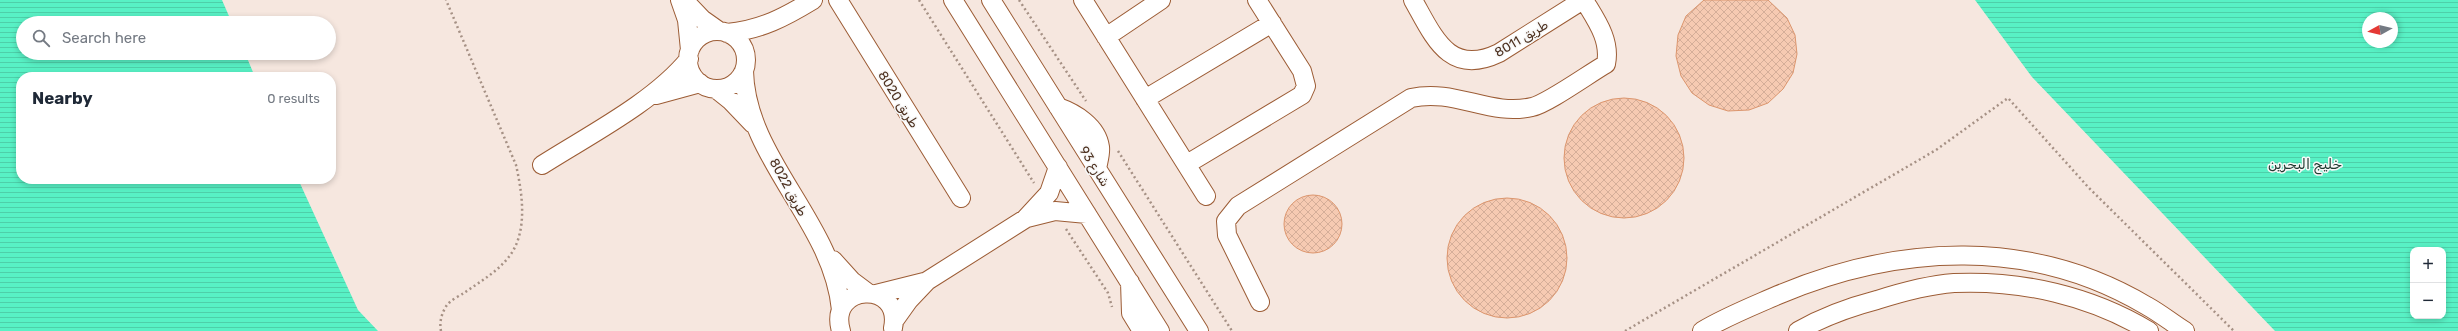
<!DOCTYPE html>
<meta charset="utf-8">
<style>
:root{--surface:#fff;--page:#f6f6f7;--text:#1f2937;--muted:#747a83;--line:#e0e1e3}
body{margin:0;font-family:Rubik,"Noto Naskh Arabic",sans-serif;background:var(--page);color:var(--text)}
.controls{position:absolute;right:12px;bottom:12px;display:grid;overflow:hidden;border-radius:8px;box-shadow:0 2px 6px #0003}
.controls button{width:36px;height:36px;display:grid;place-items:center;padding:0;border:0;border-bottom:1px solid var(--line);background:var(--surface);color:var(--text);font:20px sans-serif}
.compass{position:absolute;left:2362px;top:12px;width:36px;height:36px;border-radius:50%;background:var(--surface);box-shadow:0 2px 6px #0003;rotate:262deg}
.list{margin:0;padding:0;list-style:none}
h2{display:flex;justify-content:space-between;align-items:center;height:52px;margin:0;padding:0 16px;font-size:17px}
h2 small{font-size:13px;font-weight:400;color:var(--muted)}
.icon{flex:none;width:22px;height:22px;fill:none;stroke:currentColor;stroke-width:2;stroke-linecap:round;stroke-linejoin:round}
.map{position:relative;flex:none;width:2458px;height:331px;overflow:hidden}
.search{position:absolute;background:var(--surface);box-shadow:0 2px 6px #0003;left:16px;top:16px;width:320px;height:44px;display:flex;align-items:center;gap:10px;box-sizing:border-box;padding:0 14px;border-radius:22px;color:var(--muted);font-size:15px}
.panel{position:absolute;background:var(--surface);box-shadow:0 2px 6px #0003;left:16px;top:72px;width:320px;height:112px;border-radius:16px}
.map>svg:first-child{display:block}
</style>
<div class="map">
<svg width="2458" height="331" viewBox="0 0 2458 331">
<defs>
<pattern id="water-rules" width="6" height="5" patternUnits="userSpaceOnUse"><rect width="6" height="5" fill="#58f1c5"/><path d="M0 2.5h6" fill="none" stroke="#4ecfa9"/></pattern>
<pattern id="building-cross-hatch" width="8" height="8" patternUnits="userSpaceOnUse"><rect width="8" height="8" fill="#f6cab2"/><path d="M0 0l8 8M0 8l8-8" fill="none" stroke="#d5ae99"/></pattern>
</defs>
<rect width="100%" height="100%" fill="#f6e7df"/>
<path fill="url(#water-rules)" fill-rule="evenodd" d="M0 0H222L232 23H23V53H245L255 77H21V179H298L358 310 378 331H0Z
M1975 0H2458V331H2275L2032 77ZM2368 18H2392V42H2368ZM2413 250H2443V316H2413Z"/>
<path fill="url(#building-cross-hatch)" stroke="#dc966e" d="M1704 0H1768L1787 18 1795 35 1797 54 1793 73 1783 89 1768 103 1749 110 1728 111 1709 105 1692 93 1681 76 1676 56 1678 35 1686 16Z
M1564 158a60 60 0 1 1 120 0a60 60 0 1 1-120 0Z
M1284 224a29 29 0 1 1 58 0a29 29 0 1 1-58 0Z
M1447 258a60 60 0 1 1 120 0a60 60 0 1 1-120 0Z"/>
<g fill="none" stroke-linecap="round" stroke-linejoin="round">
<g stroke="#9c5c35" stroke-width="20">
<path id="minor" d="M680 0 687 20 690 50
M684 0 702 19 719 31
M838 0 961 198
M953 0 1160 331
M991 0 1199 331
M1083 0 1206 196
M1413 0C1434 37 1449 77 1499 53L1583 0
M688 60a29 29 0 1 1 58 0a29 29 0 1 1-58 0Z
M727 33C761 30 785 17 813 0
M1106 37 1161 0
M744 71C746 159 833 222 841 310
M716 89 731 101 753 124
M656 95 700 83
M1145 99 1272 23
M1058 107C1075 113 1097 126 1100 147 1101 154 1098 162 1097 169
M1187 164 1302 95 1306 86 1302 71 1257 0
M542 165C589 135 654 102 689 59
M1027 218 1055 211 1087 214
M833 260 852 281 868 293
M1130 282 1131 313 1142 331
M876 294 924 282
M1260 302 1227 235 1226 221 1238 206 1411 98C1455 88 1490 117 1532 107 1547 104 1590 73 1606 64 1611 40 1596 20 1584 0
M894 321 909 300 927 281 1025 219 1049 193 1058 167
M841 331C827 283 903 280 893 328
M1702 331C1725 317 1753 306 1778 295 1899 244 2031 237 2147 306 2160 313 2172 323 2185 331
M1798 331C1823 317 1850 307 1877 300 1902 292 1928 285 1954 283 2022 280 2091 296 2149 331"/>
</g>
<path stroke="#a69185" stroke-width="2.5" stroke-dasharray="2 3" stroke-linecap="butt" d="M919 0 1034 183
M1019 0 1086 101
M1118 151 1232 331
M1066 229 1108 293 1112 307
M441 331C439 322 442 312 447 305 451 300 459 296 464 293 481 281 499 271 511 254 528 229 522 192 516 165L446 0
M1625 331 1936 150 2008 98 2089 188 2234 331"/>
<use href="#minor" stroke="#fff" stroke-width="18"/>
</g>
<g text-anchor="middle" stroke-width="3" stroke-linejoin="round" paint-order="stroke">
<g font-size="13" fill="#4c301f" stroke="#f8f8f8">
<text transform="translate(1521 38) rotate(-31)" y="5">طريق 8011</text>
<text transform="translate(899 99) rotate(58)" y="5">طريق 8020</text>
<text transform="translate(1095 166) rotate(58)" y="5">شارع 93</text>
<text transform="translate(789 187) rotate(61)" y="5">طريق 8022</text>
</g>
<g font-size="14" font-style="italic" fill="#223b32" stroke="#f8f8f8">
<text x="2305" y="169">خليج البحرين</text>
</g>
</g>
</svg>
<div class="controls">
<button>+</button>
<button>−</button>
</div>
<svg class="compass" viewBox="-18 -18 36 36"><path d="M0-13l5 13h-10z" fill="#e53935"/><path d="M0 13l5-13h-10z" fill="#747a83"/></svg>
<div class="search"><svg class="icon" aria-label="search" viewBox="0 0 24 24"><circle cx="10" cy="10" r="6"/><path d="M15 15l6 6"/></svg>Search here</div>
<section class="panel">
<h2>Nearby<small>0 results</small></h2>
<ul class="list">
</ul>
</section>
</div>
